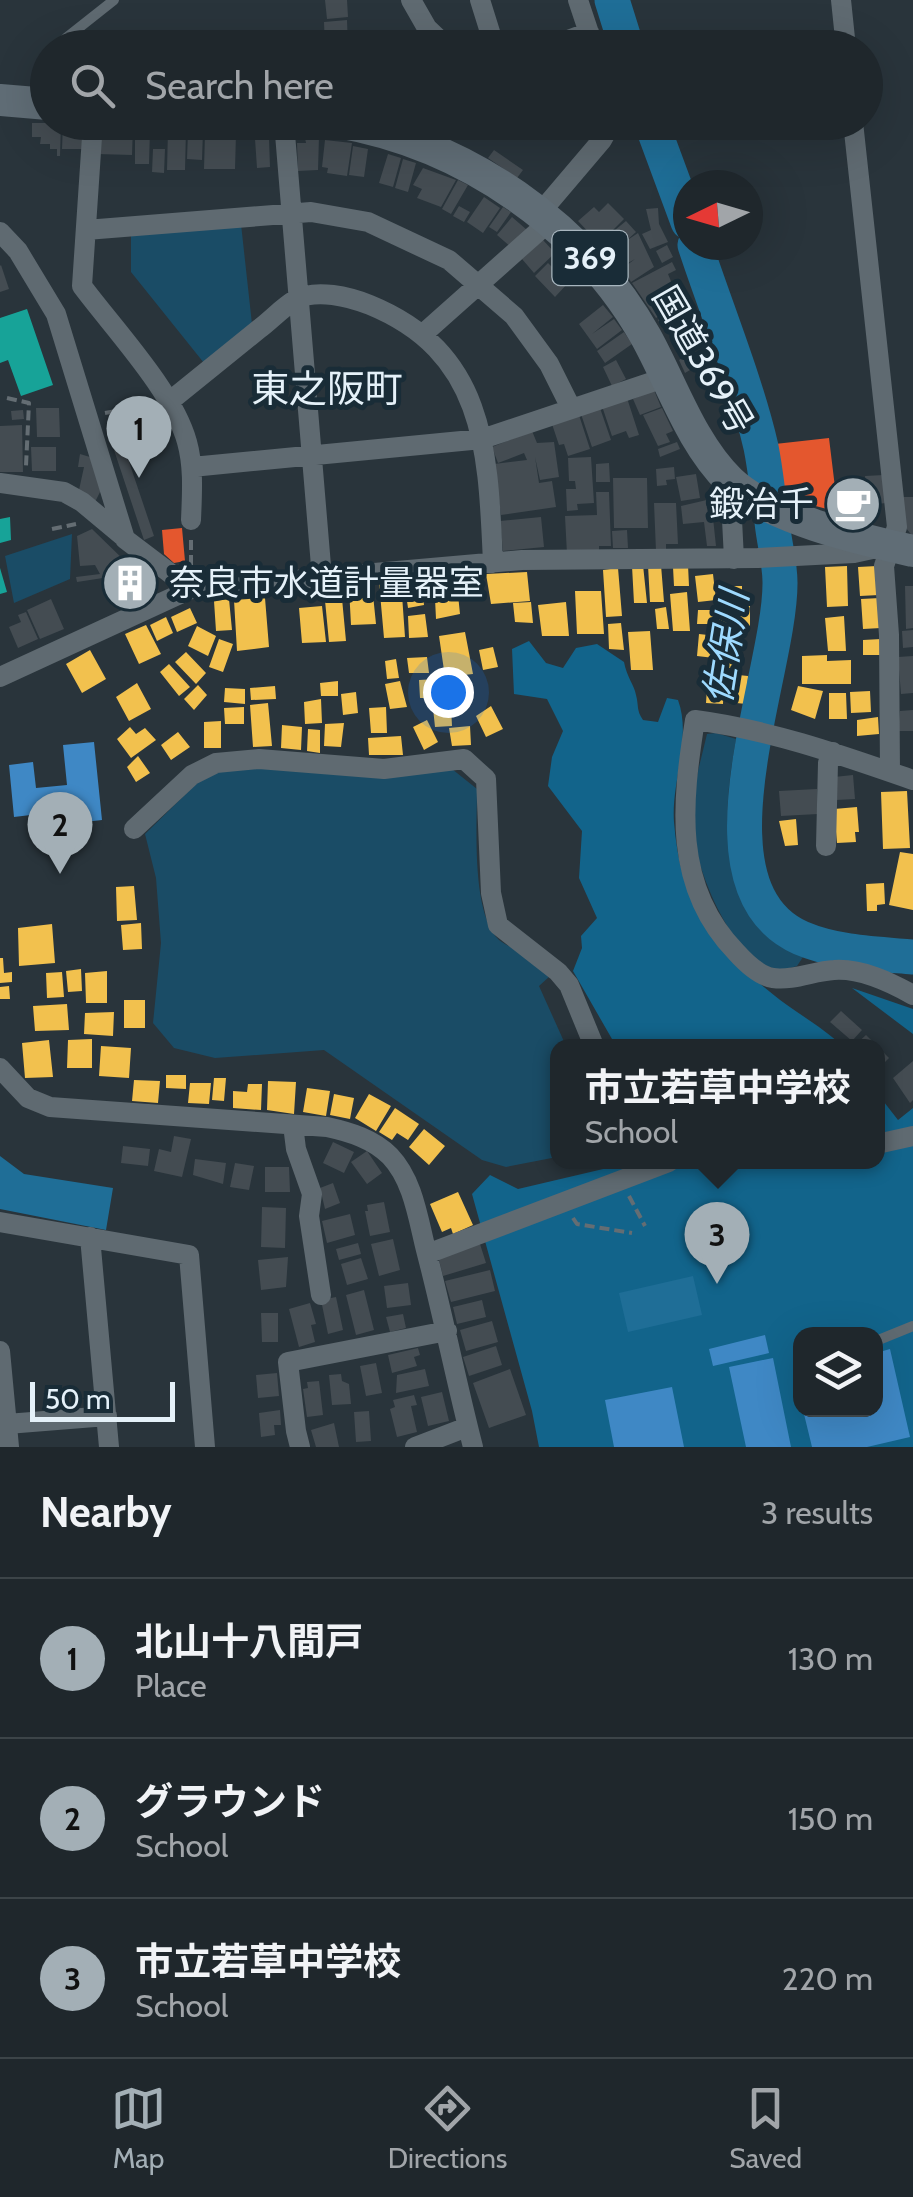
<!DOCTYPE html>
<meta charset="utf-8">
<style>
:root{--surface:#1f272c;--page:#272f34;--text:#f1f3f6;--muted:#a1a5a9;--line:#3c4448;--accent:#a3afb6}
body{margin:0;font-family:Cabin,"Noto Sans JP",sans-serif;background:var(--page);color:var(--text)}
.controls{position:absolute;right:30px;bottom:30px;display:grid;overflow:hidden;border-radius:20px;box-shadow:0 10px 40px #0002}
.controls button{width:90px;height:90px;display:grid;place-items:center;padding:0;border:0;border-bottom:2px solid var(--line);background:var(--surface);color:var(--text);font:50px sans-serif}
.compass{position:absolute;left:673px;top:170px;width:90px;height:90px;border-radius:50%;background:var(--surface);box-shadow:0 10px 40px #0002;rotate:265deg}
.scale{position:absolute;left:30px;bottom:25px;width:145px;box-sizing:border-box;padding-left:10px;border:5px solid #e5f1f9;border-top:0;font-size:28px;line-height:35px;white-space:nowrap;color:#e5f1f9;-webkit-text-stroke:8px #192c37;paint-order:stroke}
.you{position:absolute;left:448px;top:692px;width:35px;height:35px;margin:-25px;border:8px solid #fff;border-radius:50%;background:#1a73e8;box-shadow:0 0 0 15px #1a73e833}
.badge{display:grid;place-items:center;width:65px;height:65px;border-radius:50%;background:var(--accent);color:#111;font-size:32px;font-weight:700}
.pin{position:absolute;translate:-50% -82px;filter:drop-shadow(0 2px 5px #0008)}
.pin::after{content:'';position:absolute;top:52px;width:35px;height:30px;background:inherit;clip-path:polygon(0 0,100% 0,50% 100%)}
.popup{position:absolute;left:550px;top:1039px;width:335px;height:130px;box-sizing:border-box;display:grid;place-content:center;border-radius:20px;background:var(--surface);filter:drop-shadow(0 2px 8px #0005);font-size:32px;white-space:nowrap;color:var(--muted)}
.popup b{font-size:38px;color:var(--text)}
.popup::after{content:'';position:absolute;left:50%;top:100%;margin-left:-20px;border:20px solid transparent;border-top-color:var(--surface)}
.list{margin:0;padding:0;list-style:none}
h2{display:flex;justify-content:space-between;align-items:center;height:130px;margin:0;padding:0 40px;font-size:42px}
h2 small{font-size:32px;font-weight:400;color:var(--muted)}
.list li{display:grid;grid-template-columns:65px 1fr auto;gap:30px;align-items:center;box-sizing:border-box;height:160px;padding:0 40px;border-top:2px solid var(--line)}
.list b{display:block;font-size:38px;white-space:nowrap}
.list p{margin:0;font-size:32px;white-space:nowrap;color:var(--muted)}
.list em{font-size:32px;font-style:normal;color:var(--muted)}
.icon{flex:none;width:55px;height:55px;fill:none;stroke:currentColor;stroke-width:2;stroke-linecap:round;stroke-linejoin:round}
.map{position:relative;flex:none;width:913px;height:1447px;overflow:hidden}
.search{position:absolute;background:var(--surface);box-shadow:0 10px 40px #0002;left:30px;right:30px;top:30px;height:110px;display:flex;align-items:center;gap:25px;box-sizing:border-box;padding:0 35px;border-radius:55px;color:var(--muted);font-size:38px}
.sheet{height:610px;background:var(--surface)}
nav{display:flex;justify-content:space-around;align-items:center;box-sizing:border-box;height:140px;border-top:2px solid var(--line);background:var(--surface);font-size:28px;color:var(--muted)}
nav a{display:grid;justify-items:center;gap:5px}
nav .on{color:var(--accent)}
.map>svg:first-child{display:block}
</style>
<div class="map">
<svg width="913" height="1447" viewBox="0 0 913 1447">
<rect width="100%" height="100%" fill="#29343b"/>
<path fill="#1a4c66" d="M241 224 252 324 204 363 131 272V235Z
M72 534 70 579 14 603 5 556Z
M716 733 736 739C721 821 716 913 803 957L797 966C790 968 782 971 775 969 731 960 695 866 692 827 690 796 700 764 707 734Z
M256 766 452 769 477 789C477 825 471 914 499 940 505 945 514 948 520 952 530 959 540 968 550 976L539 986 566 1046H557V1157L506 1167 482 1160 324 1050 215 1058 174 1048 153 1023 161 943 156 878 145 834 197 783 219 772Z"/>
<path fill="#12648b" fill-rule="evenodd" d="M529 641 546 663 563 668 576 648 597 644 624 662C627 678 634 684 636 695 639 706 636 710 643 720L658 722 667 698 678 700C692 738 671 782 674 822 681 912 718 953 787 1005 805 1018 826 1030 842 1046H616L573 971 582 948 581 936 597 918 579 878 582 831 548 786 552 757 563 731 547 699 514 694 512 649Z
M852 988 913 1009V1034Z
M877 1093 898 1120 913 1108V1447H539L532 1411 472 1194 490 1175 518 1189 633 1162H877ZM800 1334H876V1410H800Z"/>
<path fill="#1f6e97" d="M0 1156 24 1174 113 1188 106 1230 0 1209Z
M693 1276 702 1315 628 1332 619 1293Z"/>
<path fill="#f2c14e" d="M643 565 647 603H634L632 566Z
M648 565H661L664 602H650Z
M688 565 689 586H674L673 567Z
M847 566 848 606 827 607 825 567Z
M877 566 879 595 860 596 858 567Z
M618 568 622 616 606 617 603 570Z
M527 572 530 601 491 604 486 574Z
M713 574 716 600 698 602 695 576Z
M456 575 460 614 436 619 434 578Z
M421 577 424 605 408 608 404 581Z
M401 581 405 637 384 638 379 582Z
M372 585 376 624 351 625 349 588Z
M731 586H742V598H750V629L719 628V598H730Z
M341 588 346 641 329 642 324 590Z
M575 591H601L604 634H577Z
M687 592 690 631H673L670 594Z
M265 598 269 647 237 651 234 600Z
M880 598 881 628 863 629 861 599Z
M229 599 232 630 216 631 214 601Z
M531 602 533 623 515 622 513 603Z
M566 602 569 636H542L538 605Z
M322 606 326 642 302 643 299 608Z
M666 607 669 629H657L655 609Z
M190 608 197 623 177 632 171 617Z
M698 610H713V624H697Z
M425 614 428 637 409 638 408 616Z
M844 616 846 651H828L825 618Z
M166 617 173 633 157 641 150 625Z
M621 623 624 650 609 649 608 624Z
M146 625 161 654 139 664 125 634Z
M197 626 216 636 208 656 188 646Z
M650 631 653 670H631L628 632Z
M465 632 473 674 445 677 439 636Z
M699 634 717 636 714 658 697 656Z
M219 639 233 644 223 672 209 667Z
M881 639V655H863V640Z
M724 642 743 644 740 669 721 667Z
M493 647 498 667 483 670 479 650Z
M90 650 106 679 82 693 66 664Z
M186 652 206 673 196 684 175 662Z
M827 655V661L851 660V684H802V656Z
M427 657 429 673H409L407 658Z
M396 659 399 678 387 679 385 661Z
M169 664 190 687 179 696 160 672Z
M708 673 724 674 723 704 706 703Z
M729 674 748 676 746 704 727 702Z
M437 679 438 698H420L419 680Z
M338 681V696H321L320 683Z
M400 681 407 707 390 709 385 684Z
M137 683 151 709 129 721 116 697Z
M198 685 207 695 194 710 184 699Z
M275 686 276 699 251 700 250 688Z
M798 686 823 691 815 719 791 710Z
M225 688 245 689V704L224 702Z
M870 691 871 712 851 713 850 692Z
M356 692 358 713 343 715 341 694Z
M829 693H846L847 719H829Z
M321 699 322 723 305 724 304 702Z
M268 703 272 746 253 747 250 705Z
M451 706 452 726 435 727 433 708Z
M491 706 503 729 486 737 476 716Z
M244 707V724H225L224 708Z
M386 707 387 733H371L369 708Z
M878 717 879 734 857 736V720Z
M427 720 438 742 424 750 413 727Z
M221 721V748H204V722Z
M344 723 341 747 324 746 325 724Z
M282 725 302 727 301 750 281 748Z
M470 726 471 745 452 746 449 728Z
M130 727 136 734 145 728 156 740 131 758 117 739Z
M308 729 320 730V753L307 751Z
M178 732 190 747 171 760 161 745Z
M401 736 403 755H369L368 738Z
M138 756 150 773 136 782 127 767Z
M907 791 910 848 883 849 881 792Z
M857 807 859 832H855L856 842 837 843 834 809Z
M796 819 798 845 785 846 779 821Z
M900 852 913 854V910L889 905Z
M884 883 885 904 877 905V911H867L866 884Z
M134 886 137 920 117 921 116 887Z
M141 923 142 949 123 950 121 925Z
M52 924 55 963 19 966 18 928Z
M0 958H3L4 973 12 972V982L0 983Z
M81 969 82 991 68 992 66 971Z
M107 971V1003H86L85 973Z
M62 972 64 997 47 998 46 973Z
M9 986 10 999H0V987Z
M124 1000H145V1028H124Z
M67 1004 69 1030 35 1031 33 1006Z
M114 1012 113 1036 84 1034 85 1013Z
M92 1039V1068H67L68 1040Z
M49 1040 53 1077 25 1078 22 1043Z
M101 1046 131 1048 129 1078 99 1076Z
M166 1075H186V1089L166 1088Z
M214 1078H226L224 1101 212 1100Z
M134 1080 160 1081 158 1103 132 1101Z
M268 1081 296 1082 294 1114 267 1110Z
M190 1083H211L209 1104 188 1103Z
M248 1084H262L261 1110 233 1108V1091L247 1092Z
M307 1088 330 1091 326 1116 303 1112Z
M334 1094 354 1098 350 1119 330 1115Z
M369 1094 391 1106 376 1131 355 1118Z
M395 1108 419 1124 408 1140 397 1133 392 1140 379 1132Z
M424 1129 445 1146 429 1165 409 1147Z
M458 1192 473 1225 453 1234 451 1228 442 1232 430 1204Z"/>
<path fill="#e4572e" d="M829 438 838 512 797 501 780 485 775 444Z
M864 488 866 520 844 514 841 490Z
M182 528 185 561 174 563 164 554 162 530Z"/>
<path fill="#3f88c5" d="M94 742 102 820 40 827 39 814 14 817 9 765 33 762 36 788 67 785 63 745Z
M765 1335 769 1353 713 1366 709 1349Z
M890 1349 910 1437 867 1447H812L803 1410H876V1353Z
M773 1358 791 1447H746L729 1367Z
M800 1371V1395H799L794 1373Z
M672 1387 684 1447H614L605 1400Z"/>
<path fill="#17a398" d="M27 309 53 385 21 396 8 360 0 363V318Z
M10 517 11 540 0 543V519Z
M0 568 7 592 0 594Z"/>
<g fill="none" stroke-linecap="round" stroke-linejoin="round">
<path stroke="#1f6e97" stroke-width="35" d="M612 0 627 48
M651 122 688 222
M695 245C716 309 746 382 761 447 766 472 768 497 772 522 774 542 780 563 780 582 781 673 687 887 801 938 836 953 876 954 913 957"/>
</g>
<path fill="#444c52" d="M325 0H347L348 17 327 19Z
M347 20 348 48H325L324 22Z
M63 122 83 123V149H62Z
M451 122H469L472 125 462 134Z
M32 123H61L60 156H57V149H50V144H40L41 137H32Z
M98 125 133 126 132 155 97 154Z
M135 130H150L149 164H135Z
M168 130H186L185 170H167Z
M188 131H203L202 160 187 159Z
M205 133 236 134 235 169H204Z
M319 137 318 170 298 171 297 143H306L305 138Z
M269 138 270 167 257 168 255 139Z
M325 140 352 143 347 176 327 173 328 168 322 167Z
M353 146 368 149 364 177 349 175Z
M153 149H165L164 173 152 172Z
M494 150 523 170 517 178 488 158Z
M388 154 401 158 393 187 379 183Z
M403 159 416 163 408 192 395 188Z
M423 168 456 180 441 207 417 198 422 189 413 185Z
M458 180 468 185 451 214 442 209Z
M484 197 500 208 483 233 467 222Z
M608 203 624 219 604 239 626 221 636 232 626 241 638 233 654 267 631 282 623 268 635 259 621 267 578 221 594 207 599 212Z
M459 206 470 212 464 222 453 216Z
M503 207 511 212 497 232 489 227Z
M658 208 659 224 668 242 650 249 642 234 651 230 646 209Z
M512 217 527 230 512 248 497 235Z
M543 240 555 253 534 273 522 259Z
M667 245 673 257 662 263 656 251Z
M672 262 676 270 668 274 675 291 669 295 676 305 656 318 632 283Z
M548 263 568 283 555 297 535 276Z
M1 265 9 289 0 292V266Z
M603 305 613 317 592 334 614 319 622 330 597 349 579 324Z
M677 307 682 315 663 328 658 320Z
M624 332 632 344 605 363 597 351Z
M688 355 695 367 685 373 679 360Z
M616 360 626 379 612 386 603 367Z
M654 390 661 407 640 415 633 399Z
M627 398 639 435 629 438 626 431 612 436 602 406Z
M36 408H59L60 437H37Z
M600 408 611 440 592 447 581 414Z
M662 408 673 431 666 434 670 442 658 446 643 415Z
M23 410 24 419 12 420 11 411Z
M579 415 590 449 568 456 564 444 559 445 552 424Z
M22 425 23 472H0V426Z
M532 431 537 443 554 442 559 477 540 480 535 457 539 483 552 481 556 507 501 515 494 464 527 460 524 453 498 463 492 447Z
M119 432 154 536 144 540 109 435Z
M677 442 680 449 660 457 658 449Z
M31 447H56V471H32Z
M80 454 90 457 101 490 95 502 79 490 84 467H78Z
M591 457 594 503 577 504 578 510 567 511 566 489H576L575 481H569L568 458Z
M609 463 610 482H596V464Z
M674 467 675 479 666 480 667 485 657 486 656 469Z
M696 474 700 498 681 501 676 477Z
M884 475 886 503 868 505 865 476Z
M613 478H647L648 528H614Z
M596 492H609L611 546H599V553L567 554 565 516 597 515Z
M902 497H913V537L903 524Z
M711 499 716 546H707L704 522 683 524 681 506Z
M654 503H676L678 544H666V551H656Z
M541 517 544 547 503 551 500 521Z
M92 529 128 564 106 582 103 578 77 582 76 577 100 574 95 565 80 566 77 536Z
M627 530 628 548H613L612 531Z
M905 586H913V628L906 629Z
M126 594 128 603 116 605 115 596Z
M51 599 64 629 40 639 27 610Z
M26 612 38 639 18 648 9 627 21 622 18 615Z
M913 630V647L903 648 902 631Z
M913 656V693L901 694 898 657Z
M913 710V731H898L900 711Z
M853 775 855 799 836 800 834 777Z
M817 789 818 814 781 816 779 791Z
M841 1011 862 1030 852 1041 830 1022Z
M866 1035 889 1058 877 1070V1046H854Z
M913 1061V1100L910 1103 893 1078Z
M174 1136 191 1139 182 1177 154 1171 159 1149 171 1152Z
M333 1142 354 1152 344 1173 323 1163Z
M123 1146 150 1149 148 1166 121 1163Z
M367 1151 382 1173 367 1184 351 1162Z
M195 1159 226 1163 223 1184 193 1175Z
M235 1163 254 1166 249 1190 230 1187Z
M265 1167H289L290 1192H265Z
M333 1183 340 1203 325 1209 320 1188Z
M384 1202 390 1232 370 1236 365 1211H368L367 1205Z
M262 1207 286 1208 285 1248 261 1247Z
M350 1214 355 1235 327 1243 322 1221Z
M393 1239 400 1270 379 1276 371 1244Z
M358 1243 361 1254 339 1260 336 1249Z
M480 1244 486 1263 443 1276 438 1256Z
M288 1257 286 1287 261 1290 258 1260Z
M361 1258 368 1279 347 1285 341 1264Z
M490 1270 495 1291 451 1302 445 1281Z
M408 1283 411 1305 387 1308 384 1286Z
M364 1290 374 1330 356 1335 346 1295Z
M336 1297 343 1330 328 1334 321 1300Z
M482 1300 486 1317 457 1324 453 1307Z
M310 1303 316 1324 311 1325 315 1342 299 1347 289 1309Z
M261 1313H278V1342H262Z
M403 1314 406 1328 390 1332 386 1317Z
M492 1321 498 1342 466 1351 460 1330Z
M496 1346 502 1365 469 1376 463 1357Z
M418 1348 420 1355 414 1357 417 1366 392 1373 388 1355Z
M376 1363 382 1393 366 1396 360 1366Z
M425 1369 429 1386 396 1393 397 1375Z
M510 1369 526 1415 489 1428 473 1383Z
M277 1373 279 1396 258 1398 256 1375Z
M341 1374 342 1381 349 1384 351 1404 332 1405 329 1375Z
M319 1381 323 1415 307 1417 303 1389 308 1388 307 1382Z
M442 1392 449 1421 428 1426 421 1397Z
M414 1395 417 1405 411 1406 417 1432 397 1437 390 1409 395 1407 393 1400Z
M280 1410 281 1425H274L275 1435 261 1437 259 1413Z
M369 1411 371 1441 356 1442 354 1412Z
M334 1423 339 1447H316L311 1430Z"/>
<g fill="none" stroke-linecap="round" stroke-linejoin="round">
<path stroke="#646d73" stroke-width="4" stroke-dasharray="10 5" stroke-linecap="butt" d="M7 398 29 403 26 466
M105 413 150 405
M52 529 76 524
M191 540V566
M629 1196 645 1226
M573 1218 577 1224 632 1233"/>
<path stroke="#5f6a71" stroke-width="10" d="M67 48 66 38 114 0
M876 1341 913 1326"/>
<path stroke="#5f6a71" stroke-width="20" d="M411 0 427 28 448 48
M480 0 495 48
M578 0 594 48
M841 0 846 48
M547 48 589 32
M93 122 82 286C114 329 173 391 187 442 194 467 192 494 191 520
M284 122 322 578
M853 122 897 527 884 566 889 635 890 772
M540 213 602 140 612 122
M86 230 311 212 368 222 449 260 514 316 549 364 571 408
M0 232 18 251 56 314 125 539 191 589
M423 334 550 221
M170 401C200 377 229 353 259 329 271 320 283 307 295 300 316 288 350 297 370 305 487 353 488 453 493 563
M192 467 482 439 667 377
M730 480 734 559
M0 483 64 492 82 502 124 537
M0 677 191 589 522 560 758 558 854 553 877 548
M913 780C841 755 771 730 695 720 682 802 672 886 736 952 745 962 759 976 773 978 793 981 814 971 834 970 861 968 890 982 913 995
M134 829 192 775 216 763 259 759 384 769 464 759 486 779 491 893 498 925 558 972 569 985 594 1046
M826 846 828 763 833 752
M0 1068 28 1098 50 1107 327 1127C350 1132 373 1139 390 1156 413 1180 418 1218 426 1250 443 1315 456 1381 473 1447
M293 1125 296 1149 312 1194 309 1216 321 1295
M877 1144 913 1136
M0 1222 189 1255 205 1447
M90 1237 109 1447
M427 1254 669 1162
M0 1351 9 1447
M7 1424 107 1416
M300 1447 296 1431 288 1362 447 1331
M415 1447 467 1427"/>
<path stroke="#606d76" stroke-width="32" d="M0 100 48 104
M338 122C465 144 583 225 646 337 672 384 691 443 730 481 770 519 860 539 913 551"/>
</g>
<defs>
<g id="cafe-disc" transform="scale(2.875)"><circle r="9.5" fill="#a3afb6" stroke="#192c37"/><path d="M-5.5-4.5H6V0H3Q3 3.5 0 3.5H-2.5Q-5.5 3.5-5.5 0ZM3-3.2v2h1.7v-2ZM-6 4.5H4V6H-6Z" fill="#fff"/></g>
<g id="building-disc" transform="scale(2.875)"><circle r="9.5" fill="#a3afb6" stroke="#192c37"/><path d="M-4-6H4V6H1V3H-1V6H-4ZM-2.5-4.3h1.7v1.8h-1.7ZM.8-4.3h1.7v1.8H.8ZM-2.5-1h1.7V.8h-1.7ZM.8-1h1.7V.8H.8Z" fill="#fff"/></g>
</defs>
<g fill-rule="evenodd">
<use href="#cafe-disc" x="853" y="504"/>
<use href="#building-disc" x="130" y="583"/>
</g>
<g text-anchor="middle" stroke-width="10" stroke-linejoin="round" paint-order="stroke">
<rect fill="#192c37" stroke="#a8b6bf" stroke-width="2.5" x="552.5" y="231" width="75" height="54" rx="8"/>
<g font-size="32" font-weight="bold" fill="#e5f1f9">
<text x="590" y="269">369</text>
</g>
<g font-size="35" fill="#e5f1f9" stroke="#192c37">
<text transform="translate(703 360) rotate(60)" y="12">国道369号</text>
</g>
<g font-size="35" fill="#e5f1f9" stroke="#192c37" text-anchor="end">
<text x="814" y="516">鍛冶千</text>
<text x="169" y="595" text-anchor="start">奈良市水道計量器室</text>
</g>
<g font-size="38" fill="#e5f1f9" stroke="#192c37">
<text x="327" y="402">東之阪町</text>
</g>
<g font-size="38" font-style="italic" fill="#9edaff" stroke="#192c37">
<text transform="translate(726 647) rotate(-81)" y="13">佐保川</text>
</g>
</g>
</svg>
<div class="controls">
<button><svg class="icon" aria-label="layers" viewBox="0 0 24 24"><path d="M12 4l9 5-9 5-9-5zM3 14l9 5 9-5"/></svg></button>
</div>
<svg class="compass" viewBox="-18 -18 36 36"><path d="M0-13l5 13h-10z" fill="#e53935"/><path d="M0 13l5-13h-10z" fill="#a1a5a9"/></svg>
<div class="scale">50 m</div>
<div class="you"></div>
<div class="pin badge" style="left:139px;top:478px">1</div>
<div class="pin badge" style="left:60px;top:874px">2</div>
<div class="pin badge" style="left:717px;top:1284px">3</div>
<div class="popup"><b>市立若草中学校</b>School</div>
<div class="search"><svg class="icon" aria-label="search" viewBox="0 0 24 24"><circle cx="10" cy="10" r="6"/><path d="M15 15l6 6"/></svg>Search here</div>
</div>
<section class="sheet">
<h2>Nearby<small>3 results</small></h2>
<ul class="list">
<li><span class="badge">1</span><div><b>北山十八間戸</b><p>Place</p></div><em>130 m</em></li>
<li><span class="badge">2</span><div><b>グラウンド</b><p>School</p></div><em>150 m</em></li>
<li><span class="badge">3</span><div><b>市立若草中学校</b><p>School</p></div><em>220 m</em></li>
</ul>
</section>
<nav>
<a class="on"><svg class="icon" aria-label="map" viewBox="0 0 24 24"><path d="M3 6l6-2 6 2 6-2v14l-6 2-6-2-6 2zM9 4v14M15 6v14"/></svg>Map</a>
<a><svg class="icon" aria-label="directions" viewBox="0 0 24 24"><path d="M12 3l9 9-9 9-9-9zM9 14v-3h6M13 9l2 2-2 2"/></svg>Directions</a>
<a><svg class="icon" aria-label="saved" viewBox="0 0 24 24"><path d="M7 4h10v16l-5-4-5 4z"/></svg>Saved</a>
</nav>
